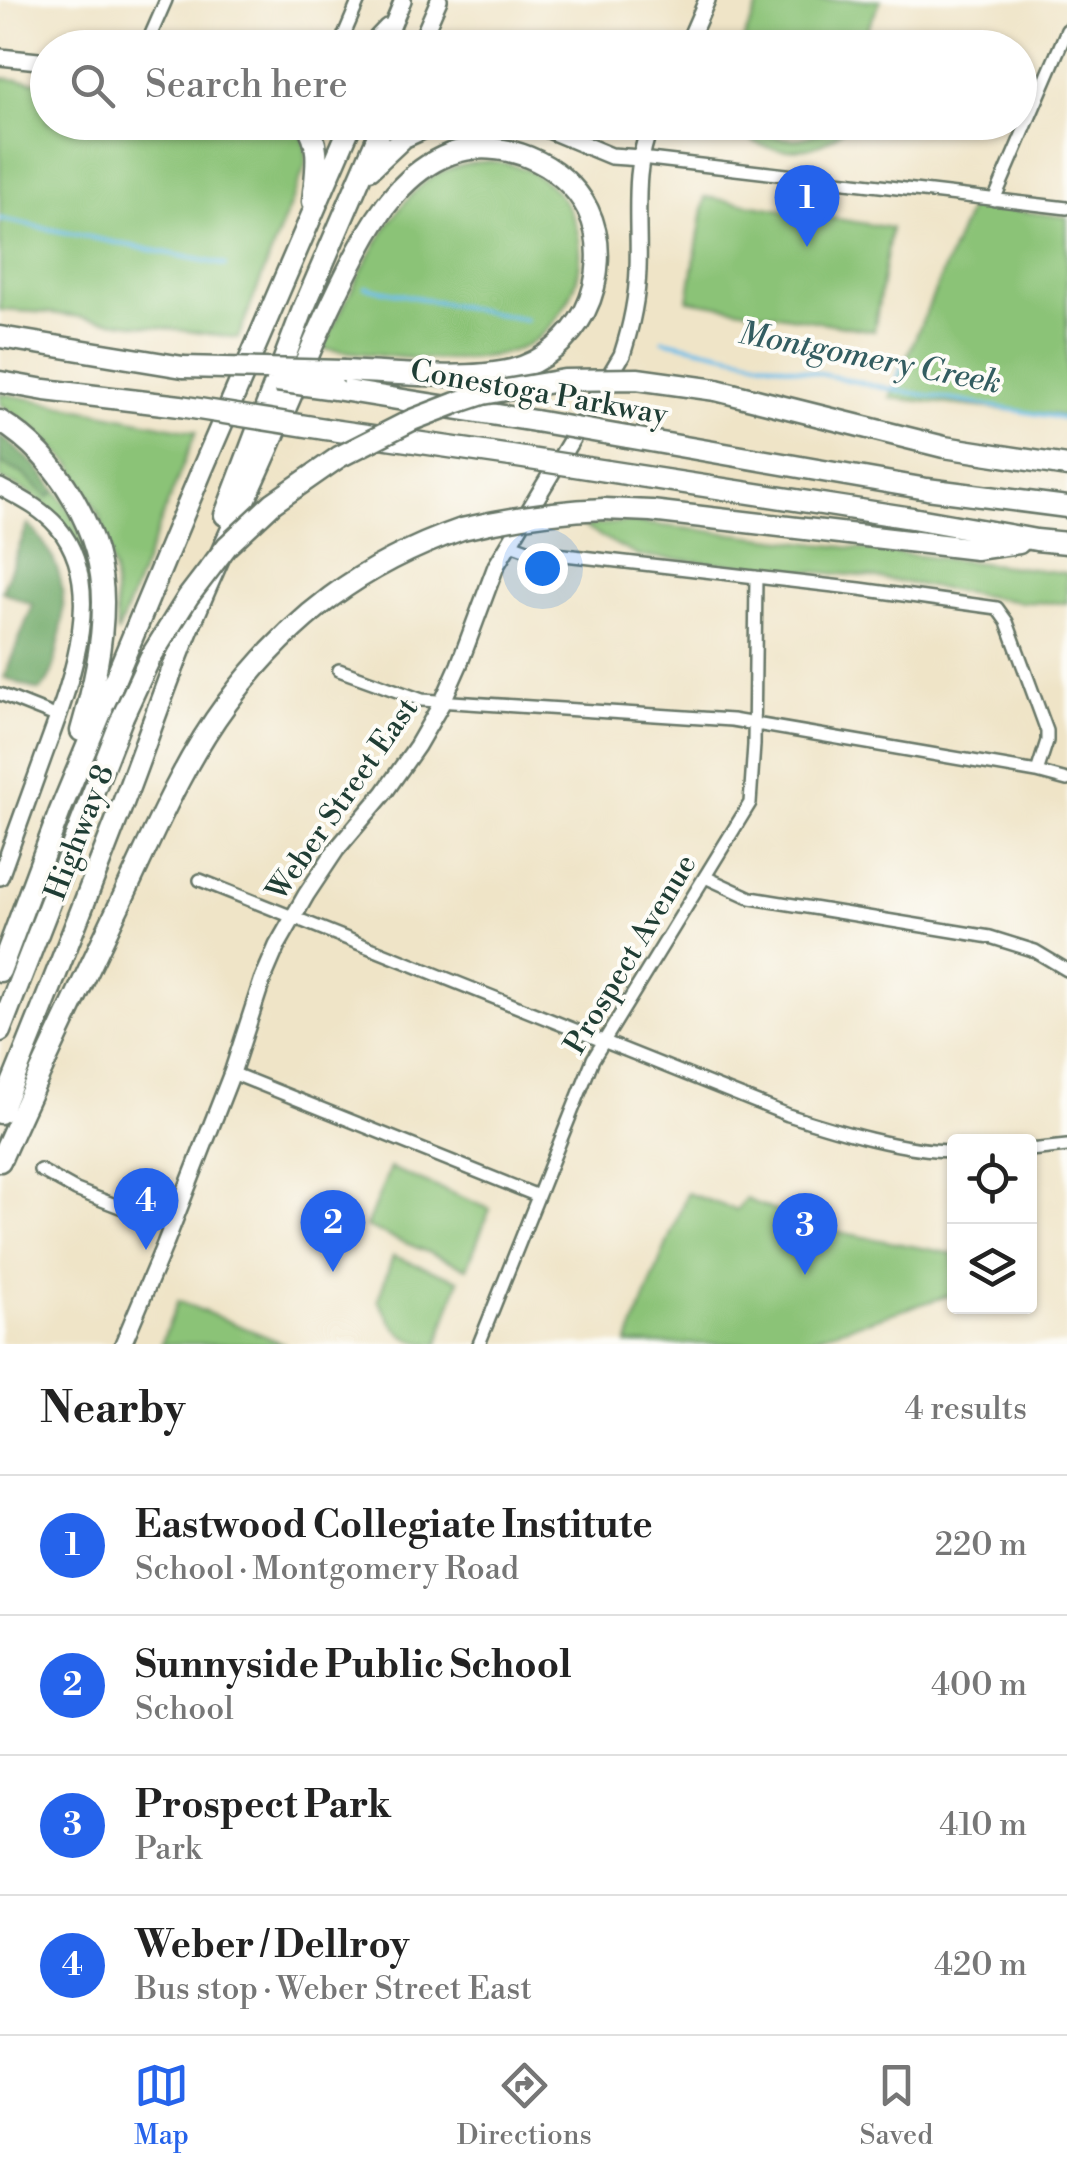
<!DOCTYPE html>
<meta charset="utf-8">
<style>
:root{--surface:#fff;--page:#f6f6f6;--text:#222;--muted:#767676;--line:#e0e0e0;--accent:#2563eb}
body{margin:0;font-family:"Libre Bodoni",serif;background:var(--page);color:var(--text)}
.controls{position:absolute;right:30px;bottom:30px;display:grid;overflow:hidden;border-radius:10px;box-shadow:0 2px 8px #0004}
.controls button{width:90px;height:90px;display:grid;place-items:center;padding:0;border:0;border-bottom:2px solid var(--line);background:var(--surface);color:var(--text);font:50px sans-serif}
.you{position:absolute;left:542px;top:568px;width:35px;height:35px;margin:-25px;border:8px solid #fff;border-radius:50%;background:#1a73e8;box-shadow:0 0 0 15px #1a73e833}
.badge{display:grid;place-items:center;width:65px;height:65px;border-radius:50%;background:var(--accent);color:#fff;font-size:32px;font-weight:700}
.pin{position:absolute;translate:-50% -82px;filter:drop-shadow(0 2px 5px #0008)}
.pin::after{content:'';position:absolute;top:52px;width:35px;height:30px;background:inherit;clip-path:polygon(0 0,100% 0,50% 100%)}
.list{margin:0;padding:0;list-style:none}
h2{display:flex;justify-content:space-between;align-items:center;height:130px;margin:0;padding:0 40px;font-size:42px}
h2 small{font-size:32px;font-weight:400;color:var(--muted)}
.list li{display:grid;grid-template-columns:65px 1fr auto;gap:30px;align-items:center;box-sizing:border-box;height:140px;padding:0 40px;border-top:2px solid var(--line)}
.list b{display:block;font-size:38px;white-space:nowrap}
.list p{margin:0;font-size:32px;white-space:nowrap;color:var(--muted)}
.list em{font-size:32px;font-style:normal;color:var(--muted)}
.icon{flex:none;width:55px;height:55px;fill:none;stroke:currentColor;stroke-width:2;stroke-linecap:round;stroke-linejoin:round}
.map{position:relative;flex:none;width:1067px;height:1344px;overflow:hidden}
.search{position:absolute;background:var(--surface);box-shadow:0 2px 8px #0004;left:30px;right:30px;top:30px;height:110px;display:flex;align-items:center;gap:25px;box-sizing:border-box;padding:0 35px;border-radius:55px;color:var(--muted);font-size:38px}
.sheet{height:690px;background:var(--surface)}
nav{display:flex;justify-content:space-around;align-items:center;box-sizing:border-box;height:140px;border-top:2px solid var(--line);background:var(--surface);font-size:28px;color:var(--muted)}
nav a{display:grid;justify-items:center;gap:5px}
nav .on{color:var(--accent)}
.map>svg:first-child{display:block}
</style>
<div class="map">
<svg width="1067" height="1344" viewBox="0 0 1067 1344">
<rect width="100%" height="100%" fill="#fdfcf7"/>
<filter id="ink" filterUnits="userSpaceOnUse"><feTurbulence type="fractalNoise" baseFrequency=".01" numOctaves="2"/><feDisplacementMap in="SourceGraphic" scale="20" xChannelSelector="R" yChannelSelector="G"/><feConvolveMatrix kernelMatrix="1 2 1 2 8 2 1 2 1" color-interpolation-filters="sRGB"/></filter>
<filter id="wash" filterUnits="userSpaceOnUse"><feTurbulence type="fractalNoise" baseFrequency=".0048" numOctaves="4" result="noise"/><feDisplacementMap in="SourceGraphic" scale="40" xChannelSelector="R" yChannelSelector="G"/><feGaussianBlur stdDeviation="2.25" result="paint"/><feColorMatrix in="noise" values="0 0 0 0 0 0 0 0 0 0 0 0 0 0 0 0 0 1.4 0 .05"/><feComposite in="paint" operator="in"/></filter>
<g filter="url(#wash)">
<rect width="100%" height="100%" fill="#efe4c7"/>
<path fill="#8bc377" stroke="#558056" stroke-width="2.5" d="M761 0H881L859 47H740Z
M0 78 47 83 48 122 295 123C306 137 307 147 306 164L238 338 51 313 0 310Z
M733 123C755 122 766 140 794 139 815 139 828 122 847 123 830 151 778 158 751 140 745 135 739 128 733 123Z
M488 161C503 163 520 165 533 173 582 203 593 259 565 306 554 324 541 340 521 348 464 370 382 355 322 349 349 299 387 202 436 175 452 166 470 163 488 161Z
M705 197 891 228 874 331 688 300Z
M971 205 1067 217V416L890 398Z
M0 393 196 432 117 634 114 573 101 519 73 466 37 431 0 404Z
M0 463 22 473 48 497 56 491C79 520 88 552 92 588H88C65 530 63 504 0 479Z
M631 522 1067 573V603L1020 602 872 577 638 556 581 526Z
M390 1168 490 1209 467 1268 366 1227Z
M687 1193 736 1210 746 1199 817 1228 954 1254V1294L793 1344H627Z
M393 1256 459 1280 438 1344C402 1344 395 1329 378 1300Z
M178 1301 285 1344H161Z"/>
<path fill="#70a968" stroke="#48734e" stroke-width="2.5" d="M0 435 37 466 56 491 48 497 22 473 0 463Z
M28 524C64 561 69 598 58 647 54 665 54 675 41 690H36L4 677 33 605 2 591Z"/>
<g fill="none" stroke-linecap="round" stroke-linejoin="round">
<path stroke="#6ebee9" stroke-width="4" d="M0 219 225 265
M365 287 526 320
M663 340 895 390 1067 419
M895 389 903 360"/>
</g>
</g>
<g filter="url(#ink)">
<g fill="none" stroke-linecap="round" stroke-linejoin="round">
<g stroke="#687767" stroke-width="16">
<path id="street" d="M272 39 288 48
M145 48 166 0
M335 48 341 42 359 0
M641 158 1067 208
M994 200 1067 30
M508 543 530 551 860 589 997 608 1007 622 1047 731V741L1037 772
M339 670 422 700 732 720 1037 772 1067 780
M0 694 58 717
M705 877 751 898 990 937 1035 951 1067 970
M200 880 788 1115C838 1131 903 1151 954 1151
M232 1073 538 1196
M1030 1150 1067 1146
M40 1170 76 1190 172 1227
M479 1344 593 1059 750 803 754 745 756 577"/>
</g>
<g stroke="#687767" stroke-width="20">
<path id="secondary" d="M367 48 387 27
M383 48 403 0
M418 48 439 0
M686 48 707 0
M0 57 48 62
M529 122 611 156 641 158
M0 487C20 498 41 508 57 526 111 589 66 694 42 761 28 800 14 838 0 877
M123 1344 165 1244 232 1073 262 981 277 946 306 895 336 850 384 793 417 746 443 701 459 665 496 566 622 355C631 327 637 300 638 270 640 220 631 170 652 122"/>
</g>
<g stroke="#687767" stroke-width="25">
<path id="highway" d="M305 122C323 145 315 175 313 202
M370 169 404 137 437 122
M0 337 183 367
M0 382 45 390 180 406
M335 389 535 421
M716 390 944 447 1067 466
M0 421C59 457 103 532 103 602 103 646 93 689 81 731
M325 429 511 456
M627 437 927 489 1067 507
M607 471 912 518 1036 540 1067 543
M604 509 651 511 976 549 1019 543
M225 515 302 312 384 122
M0 971 60 811 202 470 352 122
M0 1031 123 716
M0 1113C40 1016 78 919 116 821 142 756 163 690 190 625 214 566 242 508 268 449 297 382 324 315 358 251 379 211 406 171 450 154 500 136 564 162 588 210 603 241 600 281 585 311 570 339 544 362 512 370 465 381 393 373 344 371
M0 1161C37 1077 77 995 116 912 150 842 180 766 227 703 290 618 362 564 462 529"/>
</g>
<use href="#street" stroke="#fff" stroke-width="11"/>
<use href="#secondary" stroke="#fff" stroke-width="15"/>
<use href="#highway" stroke="#fff" stroke-width="20"/>
<g stroke="#687767" stroke-width="25" stroke-linecap="butt">
<path id="highway-bridge" d="M183 367 344 371
M277 381 335 389
M180 406 325 429
M535 421 627 437
M511 456 607 471
M462 529C509 518 555 511 604 509
M123 716 150 658 188 597 227 546 273 503 339 457 412 420 456 403 483 394 564 380 637 379 716 390"/>
</g>
<use href="#highway-bridge" stroke="#fff" stroke-width="20"/>
</g>
</g>
<g text-anchor="middle" stroke-width="8" stroke-linejoin="round" paint-order="stroke">
<g font-size="30" fill="#1f3d34" stroke="#fdfcf7">
<text transform="translate(539 392) rotate(10)" y="10">Conestoga Parkway</text>
<text transform="translate(342 799) rotate(-55)" y="10">Weber Street East</text>
<text transform="translate(79 832) rotate(-69)" y="10">Highway 8</text>
<text transform="translate(630 954) rotate(-59)" y="10">Prospect Avenue</text>
</g>
<g font-size="32" font-style="italic" fill="#335d61" stroke="#fdfcf7">
<text transform="translate(870 357) rotate(11)" y="11">Montgomery Creek</text>
</g>
</g>
</svg>
<div class="controls">
<button><svg class="icon" aria-label="locate" viewBox="0 0 24 24"><circle cx="12" cy="12" r="6"/><path d="M12 2v4M12 18v4M2 12h4M18 12h4"/></svg></button>
<button><svg class="icon" aria-label="layers" viewBox="0 0 24 24"><path d="M12 4l9 5-9 5-9-5zM3 14l9 5 9-5"/></svg></button>
</div>
<div class="you"></div>
<div class="pin badge" style="left:807px;top:247px">1</div>
<div class="pin badge" style="left:333px;top:1272px">2</div>
<div class="pin badge" style="left:805px;top:1275px">3</div>
<div class="pin badge" style="left:146px;top:1250px">4</div>
<div class="search"><svg class="icon" aria-label="search" viewBox="0 0 24 24"><circle cx="10" cy="10" r="6"/><path d="M15 15l6 6"/></svg>Search here</div>
</div>
<section class="sheet">
<h2>Nearby<small>4 results</small></h2>
<ul class="list">
<li><span class="badge">1</span><div><b>Eastwood Collegiate Institute</b><p>School · Montgomery Road</p></div><em>220 m</em></li>
<li><span class="badge">2</span><div><b>Sunnyside Public School</b><p>School</p></div><em>400 m</em></li>
<li><span class="badge">3</span><div><b>Prospect Park</b><p>Park</p></div><em>410 m</em></li>
<li><span class="badge">4</span><div><b>Weber / Dellroy</b><p>Bus stop · Weber Street East</p></div><em>420 m</em></li>
</ul>
</section>
<nav>
<a class="on"><svg class="icon" aria-label="map" viewBox="0 0 24 24"><path d="M3 6l6-2 6 2 6-2v14l-6 2-6-2-6 2zM9 4v14M15 6v14"/></svg>Map</a>
<a><svg class="icon" aria-label="directions" viewBox="0 0 24 24"><path d="M12 3l9 9-9 9-9-9zM9 14v-3h6M13 9l2 2-2 2"/></svg>Directions</a>
<a><svg class="icon" aria-label="saved" viewBox="0 0 24 24"><path d="M7 4h10v16l-5-4-5 4z"/></svg>Saved</a>
</nav>
